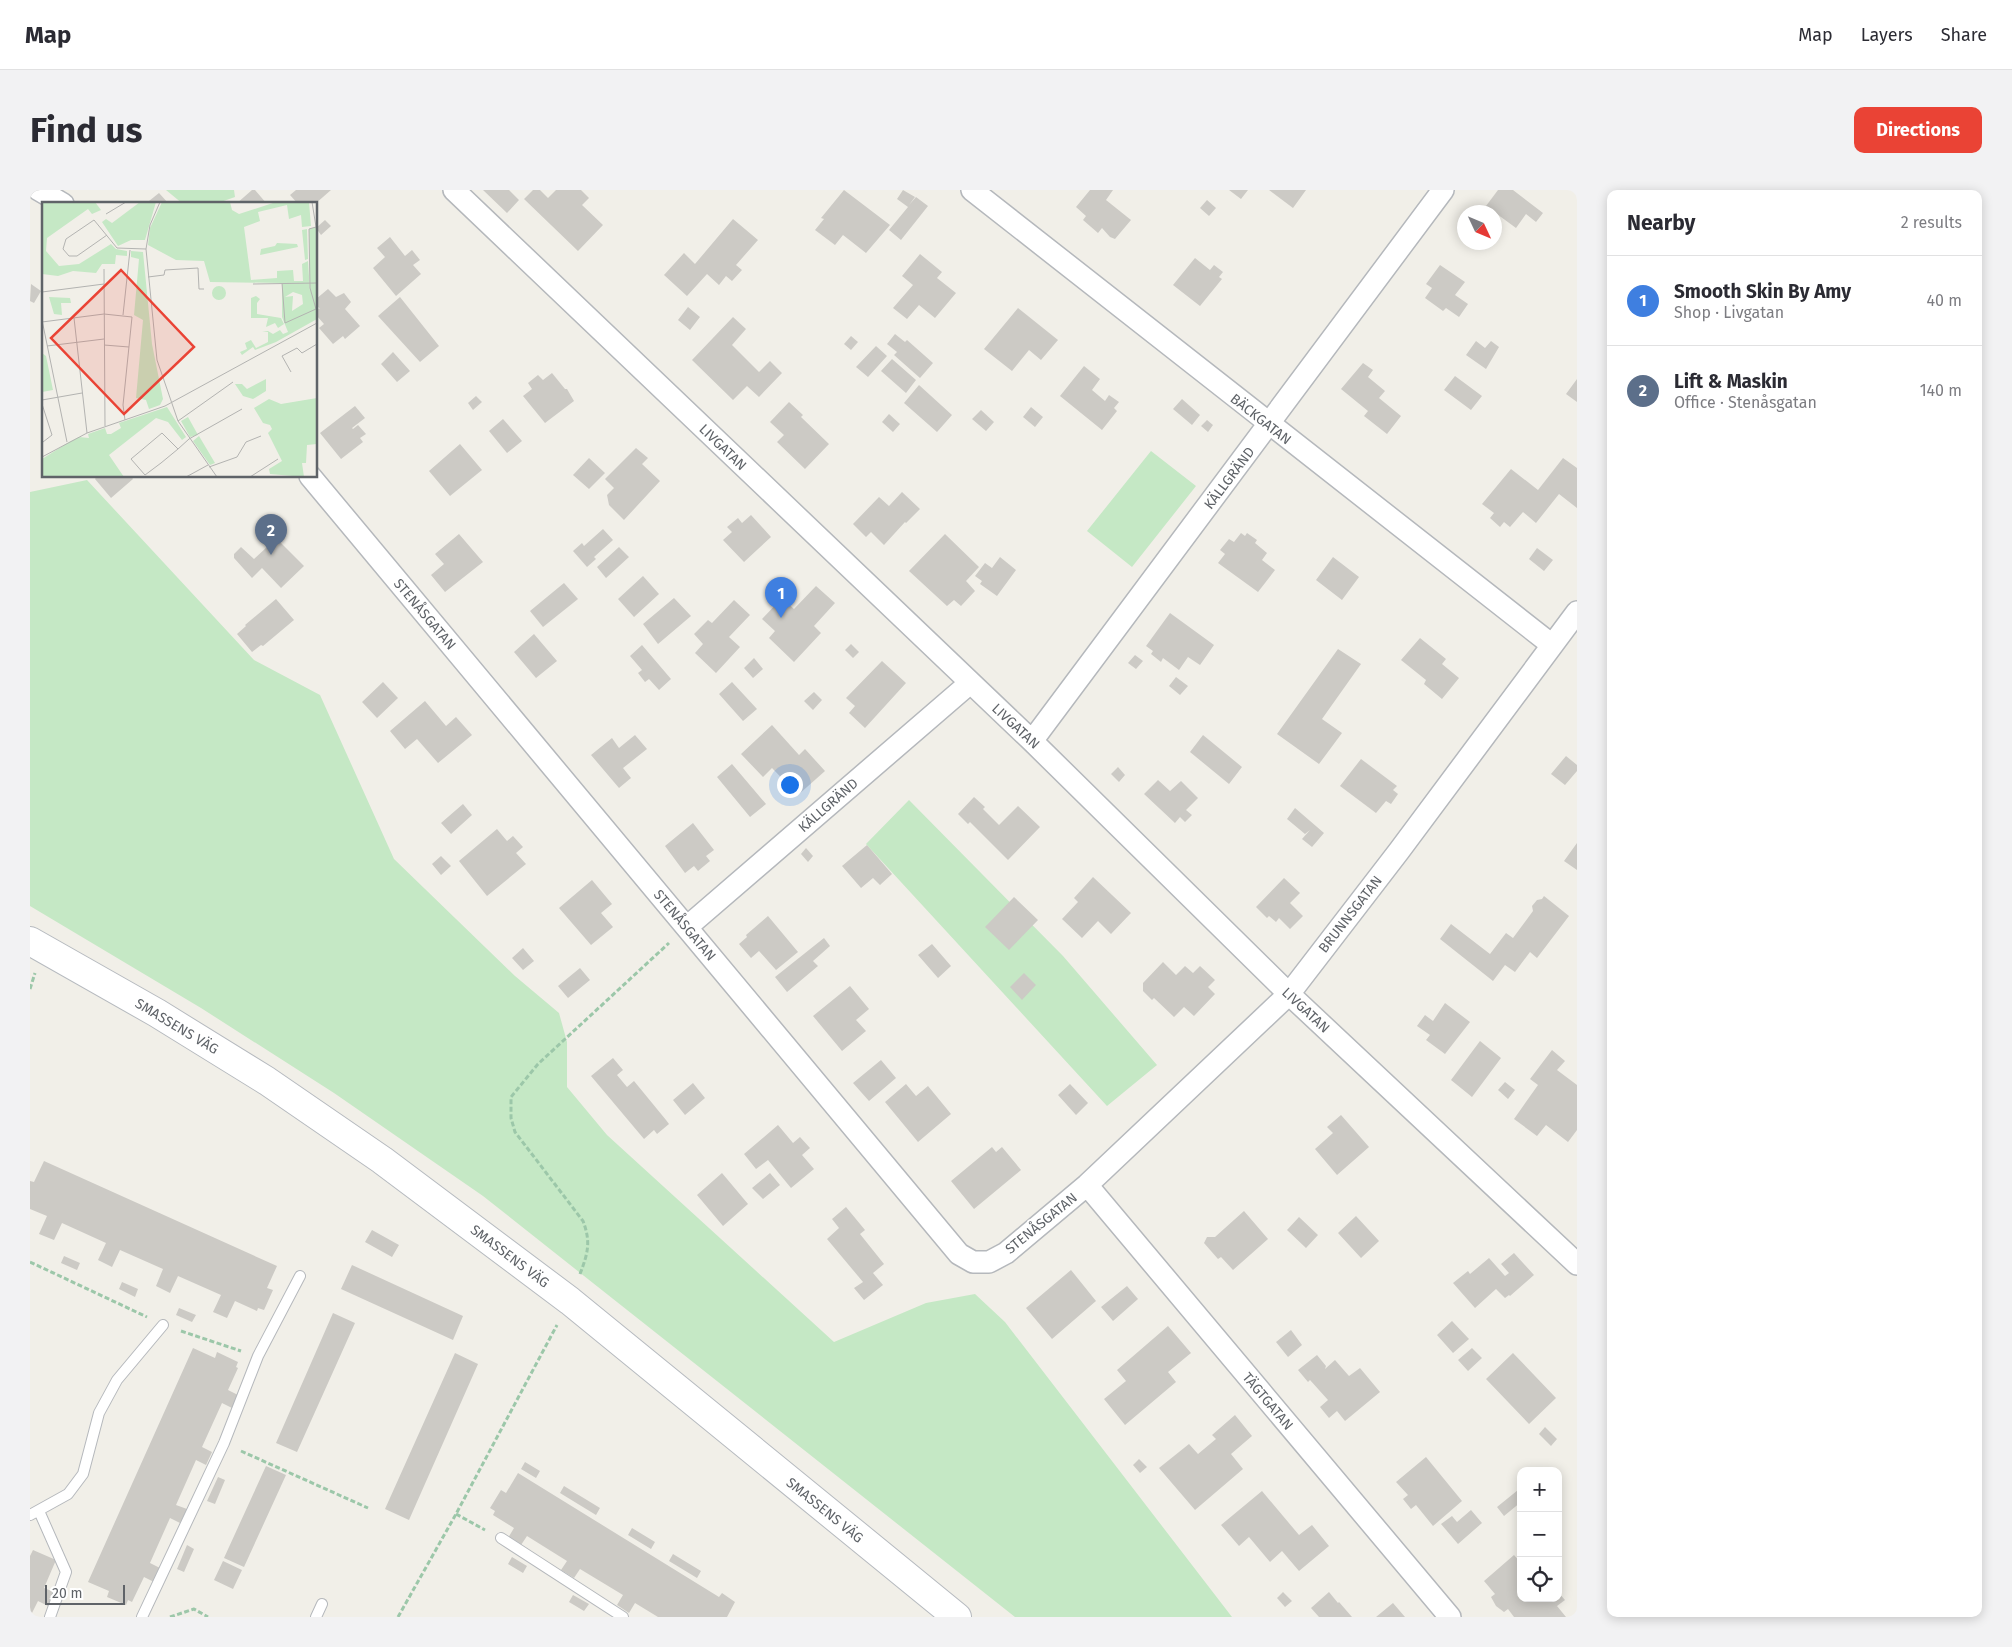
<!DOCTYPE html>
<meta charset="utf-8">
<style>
:root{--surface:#fff;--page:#f2f2f3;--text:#2b2b33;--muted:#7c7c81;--line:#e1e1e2;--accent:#ea4335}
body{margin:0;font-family:"Fira Sans",sans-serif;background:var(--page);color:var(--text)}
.controls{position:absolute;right:15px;bottom:15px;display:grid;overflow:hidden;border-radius:10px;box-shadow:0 2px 12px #0003}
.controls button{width:45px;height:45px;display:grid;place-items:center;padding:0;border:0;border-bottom:1px solid var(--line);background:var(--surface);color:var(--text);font:25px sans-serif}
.compass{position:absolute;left:1427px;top:15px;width:45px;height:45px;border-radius:50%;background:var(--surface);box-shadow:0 2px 12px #0003;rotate:134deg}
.scale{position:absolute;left:15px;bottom:12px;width:80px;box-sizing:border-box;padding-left:5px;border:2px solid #5f6368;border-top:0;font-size:14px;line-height:18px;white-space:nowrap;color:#5f6368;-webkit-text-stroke:4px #fff;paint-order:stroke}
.you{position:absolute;left:759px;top:594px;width:18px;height:18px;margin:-12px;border:4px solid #fff;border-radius:50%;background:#1a73e8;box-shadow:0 0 0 8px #1a73e833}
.badge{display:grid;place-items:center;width:32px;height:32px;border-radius:50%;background:var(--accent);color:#fff;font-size:16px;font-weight:700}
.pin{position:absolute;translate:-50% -41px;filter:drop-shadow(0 1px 2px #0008)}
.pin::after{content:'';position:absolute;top:26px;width:18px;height:15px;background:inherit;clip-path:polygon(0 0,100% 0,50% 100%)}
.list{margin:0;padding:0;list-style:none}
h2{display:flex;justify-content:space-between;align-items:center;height:65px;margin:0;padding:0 20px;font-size:21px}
h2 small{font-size:16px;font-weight:400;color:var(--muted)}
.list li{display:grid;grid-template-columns:32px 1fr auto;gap:15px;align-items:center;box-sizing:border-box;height:90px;padding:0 20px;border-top:1px solid var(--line)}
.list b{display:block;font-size:19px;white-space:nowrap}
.list p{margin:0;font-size:16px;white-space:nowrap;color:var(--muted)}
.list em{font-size:16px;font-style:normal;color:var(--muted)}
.icon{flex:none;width:28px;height:28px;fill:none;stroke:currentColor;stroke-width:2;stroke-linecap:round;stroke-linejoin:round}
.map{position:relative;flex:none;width:1547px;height:1427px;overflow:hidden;border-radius:10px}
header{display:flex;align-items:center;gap:30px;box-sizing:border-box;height:70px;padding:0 25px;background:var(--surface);border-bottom:1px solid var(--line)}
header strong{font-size:24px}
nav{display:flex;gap:28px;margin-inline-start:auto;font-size:18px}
.intro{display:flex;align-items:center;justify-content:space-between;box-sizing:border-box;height:120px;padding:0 30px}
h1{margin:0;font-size:35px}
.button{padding:12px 22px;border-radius:10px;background:var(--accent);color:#fff;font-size:18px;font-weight:700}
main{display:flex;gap:30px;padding:0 30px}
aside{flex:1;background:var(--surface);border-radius:10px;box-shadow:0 2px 12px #0003}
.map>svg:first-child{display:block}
</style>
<header>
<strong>Map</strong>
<nav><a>Map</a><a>Layers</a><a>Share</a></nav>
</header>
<div class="intro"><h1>Find us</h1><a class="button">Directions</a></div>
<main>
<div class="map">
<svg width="1547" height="1427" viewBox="0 0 1547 1427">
<rect width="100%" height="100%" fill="#f1efe8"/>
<path fill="#c5e8c5" d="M136 0H204L205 7 185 14H153Z
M1121 261 1166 296 1102 377 1057 341Z
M57 290 224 470 290 505 364 669 485 786 529 823 537 852V897L577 945 804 1152 896 1113 945 1104 975 1132 1202 1427H985L453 1006 304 903 171 818 0 716V302Z
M879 610 1033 766 1127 875 1077 916 836 654Z"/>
<path fill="#cccac5" d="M222 0H225L237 14H206Z
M266 0H301L285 14H268L260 5Z
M453 0H479L489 10 477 23Z
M503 0H510L518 8 526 0H551L559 8 552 15 573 35 548 61 494 9Z
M814 0 860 35 836 63 813 45 805 55 785 40 794 29 791 28Z
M873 0 885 7 879 15 886 7 898 16 871 50 859 40 878 17 867 9Z
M1060 0H1083L1076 10 1101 30 1085 49 1080 47 1072 38 1068 43 1053 30 1056 26 1046 17Z
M1199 0H1218L1211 9Z
M1239 0H1276L1263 18Z
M1468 0H1483L1513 23 1506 32 1496 24 1486 38 1456 16Z
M129 3 139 14H116L119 11Z
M1177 10 1186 18 1179 26 1170 18Z
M703 29 728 50 706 75 712 80 702 91 696 86 689 95 677 84 657 106 634 85 654 63 665 74Z
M295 30 301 36 291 45 286 38Z
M360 47 375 66 382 60 390 70 383 75 391 84 366 106 343 78 355 67 347 58Z
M890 64 912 82 907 88 926 103 905 128 889 115 877 129 863 118 883 95 872 86Z
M1165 68 1180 80 1184 75 1193 82 1189 87 1192 89 1170 116 1143 95Z
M1410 75 1435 92 1425 105 1438 114 1429 127 1416 118 1413 121 1395 108 1402 98 1396 94Z
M1 94 11 101 4 113 0 111Z
M298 99 306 107 314 103 321 112 315 119 330 136 315 149 313 146 303 154 289 138 294 134 286 125V118L290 119 286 115V109Z
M370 107 409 156 390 172 348 126Z
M658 117 670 127 660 140 648 130Z
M988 118 1028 150 1011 170 999 160 982 181 954 159Z
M703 127 716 139 702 155 729 182 740 171 752 183 729 207 717 196 703 210 662 170Z
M865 144 875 152 877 150 903 173 890 188 864 165 867 162 857 154Z
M821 146 828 152 821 160 814 154Z
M1446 151 1455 158 1461 151 1469 157 1456 179 1436 165Z
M846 156 857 166 838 187 826 177Z
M363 162 380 181 367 192 351 174Z
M862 169 886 190 876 203 851 181Z
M1333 173 1343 180 1338 187 1355 201 1349 208 1371 226 1357 244 1334 226 1338 221 1311 199Z
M1054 176 1070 189 1062 200 1075 211 1079 205 1089 212 1084 218 1087 221 1072 240 1030 206Z
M522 183 535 199H537L544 211 515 233 493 206 502 199 498 193 508 185 513 190Z
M1425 186 1452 206 1441 220 1414 200Z
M1547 189V212L1536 204Z
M889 195 922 225 907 242 874 213Z
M446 206 452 212 443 220 438 213Z
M1152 209 1170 225 1162 235 1143 219Z
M759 212 773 225 771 227 799 254 775 279 747 252 754 245 740 232Z
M325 216 335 228 322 238 323 239 328 235 336 244 330 248 333 252 311 269 290 243Z
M1001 217 1013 227 1005 237 993 227Z
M951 220 964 232 956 241 942 229Z
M859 224 870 234 863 242 852 232Z
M473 229 492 251 477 263 459 241Z
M1177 230 1183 235 1178 242 1171 236Z
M430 254 452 280 420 306 399 281Z
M606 258 618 268 612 274 630 291 594 330 579 315 577 305 584 298 575 289Z
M559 268 575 283 559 299 543 285Z
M1533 268 1547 278V318L1529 304 1506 333 1493 322 1480 337 1474 332 1470 337 1460 328 1464 323 1452 314 1481 279 1508 300Z
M67 286H101L103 289 81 308 65 289Z
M872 302 890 319 876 333 875 332 854 355 841 342 836 347 823 334 849 307 859 316Z
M721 325 741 347 714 372 693 350 702 342 697 337 708 328 712 333Z
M573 339 583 350 564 367 566 369 557 377 543 361 552 353 554 356Z
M1211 343 1215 346 1217 343 1227 350 1225 353 1237 363 1232 370 1245 380 1228 402 1188 373 1195 364 1190 360 1199 349 1204 352Z
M242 344 274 376 251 398 232 378 222 388 204 368V364L211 357 224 369 237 357 233 353Z
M429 344 453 372 415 402 401 385 414 374 405 364Z
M915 344 949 377 936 391 945 401 931 416 924 410 917 416 879 381Z
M589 357 599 367 576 388 567 377Z
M1507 358 1523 370 1514 381 1499 369Z
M970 367 986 380 967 406 950 394 952 391 945 386 955 373 962 378Z
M1303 367 1329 387 1312 410 1286 390Z
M613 386 629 404 604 427 588 409Z
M534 393 548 409 513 437 500 421Z
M786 396 805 413 784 436 791 443 764 472 739 448 745 441 732 429 752 408 764 419Z
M644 408 661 426 628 454 613 434Z
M246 409 264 430 233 456 231 455 222 462 207 444 216 436 215 435Z
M704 410 720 425 699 447 710 457 686 483 665 463 673 454 664 444 678 430 682 433Z
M1140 423 1184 455 1170 475 1158 467 1149 480 1133 468 1131 472 1121 464 1123 461 1116 456Z
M504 444 527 471 506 488 484 462Z
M1390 448 1416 469 1412 474 1429 488 1412 509 1394 494 1396 490 1371 470Z
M821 454 829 462 823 468 815 460Z
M612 455 641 489 629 500 619 489 615 492 608 483 612 480 600 466Z
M1308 459 1331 474 1292 529 1312 543 1289 574 1247 544Z
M1105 465 1113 471 1106 479 1098 473Z
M724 468 733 479 723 488 714 478Z
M852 471 876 493 835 538 819 523 825 516 816 508Z
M1146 487 1158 496 1150 505 1139 496Z
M353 492 368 508 347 528 332 512Z
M702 492 727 519 713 531 689 504Z
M784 502 792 510 783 520 774 511Z
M395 511 416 536 426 527 442 545 408 573 387 549 375 559 360 541Z
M742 535 769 565 775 559 795 581 768 605 742 578 733 587 711 564Z
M605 545 617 559 593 578 601 588 589 598 561 565 582 548 589 558Z
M1173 545 1212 577 1199 594 1160 562Z
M1536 566 1547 575V581L1535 595 1521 584Z
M1331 569 1367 596 1363 600 1368 604 1361 614 1356 611 1346 623 1310 596Z
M702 574 736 614 720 627 687 587Z
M1088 577 1095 585 1089 592 1081 584Z
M1128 590 1140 601 1151 591 1168 608 1156 620 1162 625 1155 632 1150 627 1145 633 1114 604Z
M944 607 955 617 953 619 969 635 988 616 1010 637 978 670 940 632 938 634 928 624Z
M433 614 442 625 421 644 411 633Z
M1265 618 1294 643 1282 657 1272 649 1280 640 1275 644 1257 629Z
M663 633 684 660 676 666 680 671 668 681 664 676 655 683 635 656Z
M467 639 477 651 483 646 493 657 486 663 496 674 457 706 429 671Z
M1547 653V680L1534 671Z
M837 655 862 684 850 695 843 688 831 698 812 676Z
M776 658 783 666 778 672 771 664Z
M411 666 421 676 411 685 402 674Z
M1063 687 1101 723 1081 744 1068 731 1052 748 1032 729 1048 712 1044 708Z
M1254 688 1270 703 1260 713 1273 726 1260 739 1249 728 1246 732 1239 726 1237 728 1226 717Z
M562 690 582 714 571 723 583 737 561 755 529 718Z
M1514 706 1539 726 1507 768 1500 762 1485 782 1475 775 1463 791 1410 749 1421 734 1460 764 1476 743 1483 748 1503 721 1502 716 1507 710 1512 709Z
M984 707 1008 730 979 760 955 737Z
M738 726 768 762 746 780 729 761 721 768 709 754 717 747 716 745Z
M794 748 800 756 783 771 788 776 757 802 745 787Z
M902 754 921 776 908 788 888 765Z
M493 758 504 771 493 780 482 768Z
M1133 772 1146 785 1155 776 1163 783 1170 776 1185 790 1178 797 1185 804 1164 826 1154 817 1144 827 1124 808 1122 810 1113 801V793Z
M550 778 560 790 538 808 528 796Z
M994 783 1006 795 992 810 980 797Z
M820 796 839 819 826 830 836 841 812 861 783 826Z
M1415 813 1440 832 1415 864 1396 850 1400 845 1387 836 1395 825 1403 831Z
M1450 851 1471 868 1442 907 1421 890Z
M1522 860 1535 871 1527 880 1547 895V940L1538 952 1516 935 1507 946 1484 929 1508 895 1500 889Z
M583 868 593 880 587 885 597 897 604 891 636 930 639 934 627 944 624 940 614 949 561 886Z
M851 870 866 888 839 911 823 893Z
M1475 892 1485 900 1478 909 1468 900Z
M663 893 675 908 655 925 643 910Z
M876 894 886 906 898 896 921 924 888 952 855 912Z
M1040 894 1058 913 1046 925 1028 905Z
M1311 925 1339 957 1307 985 1285 959 1303 943 1297 937Z
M748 935 763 953 770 947 780 958 772 965 784 979 761 998 738 970 726 979 714 964Z
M962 957 966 962 972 957 991 980 944 1019 921 991Z
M14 971 247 1076 237 1098 243 1100 234 1120 228 1118 227 1121 205 1111 197 1128 183 1122 191 1105 148 1086 140 1103 126 1096 133 1079 90 1060 82 1077 68 1070 76 1053 32 1033 24 1050 9 1044 17 1026 0 1019V991L4 992Z
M692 983 718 1014 693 1036 667 1005Z
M740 983 750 995 733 1009 722 998Z
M816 1017 835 1040 830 1044 854 1074 843 1083 853 1095 834 1110 824 1098 833 1092 797 1049 809 1038 802 1029Z
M1214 1021 1238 1049 1203 1080 1191 1067 1188 1069 1174 1053 1177 1047H1185Z
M1326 1026 1349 1051 1331 1068 1308 1043Z
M1269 1027 1288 1045 1276 1058 1257 1040Z
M342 1040 369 1055 362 1067 335 1052Z
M1484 1063 1504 1085 1480 1106 1479 1105 1475 1108 1466 1099 1445 1118 1423 1093 1438 1081 1440 1084 1459 1068 1475 1086 1479 1083 1471 1074Z
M34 1066 50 1073 47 1080 31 1073Z
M322 1075 433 1126 423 1150 311 1099Z
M1041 1080 1066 1111 1022 1149 996 1118Z
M92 1092 108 1099 105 1107 89 1099Z
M1097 1096 1108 1109 1083 1131 1071 1117Z
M149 1118 166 1125 162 1132 146 1125Z
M303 1123 325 1133 267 1262 246 1253Z
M1422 1131 1439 1149 1423 1163 1407 1145Z
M1138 1136 1161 1163 1138 1182 1146 1192 1095 1235 1074 1209 1096 1191 1087 1180Z
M1261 1140 1272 1155 1258 1167 1246 1152Z
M163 1158 185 1168 187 1162 208 1172 206 1177 208 1178 198 1200 208 1205 202 1218 192 1213 172 1257 182 1262 176 1275 166 1270 146 1315 157 1319 150 1333 140 1328 120 1373 130 1378 124 1392 114 1387 102 1412 98 1410 96 1415 77 1407 79 1401 58 1392Z
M1442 1158 1452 1168 1438 1181 1428 1170Z
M425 1163 448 1174 379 1330 355 1319Z
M1483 1163 1526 1208 1499 1234 1456 1189Z
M1287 1165 1296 1176 1295 1179 1305 1170 1319 1186 1330 1178 1350 1202 1315 1231 1307 1221 1299 1228 1290 1217 1298 1210 1280 1190 1278 1192 1268 1180Z
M1205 1225 1222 1246 1201 1264 1213 1279 1165 1320 1129 1278 1159 1254 1168 1264 1186 1249 1182 1245Z
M1515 1237 1527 1249 1521 1256 1509 1244Z
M1396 1267 1432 1311 1403 1336 1386 1315 1381 1319 1373 1309 1378 1305 1366 1292Z
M1109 1269 1117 1277 1110 1283 1103 1275Z
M495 1272 510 1281 506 1288 491 1279Z
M236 1276 256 1285 214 1377 194 1368Z
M488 1283 689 1407 692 1403 705 1412 697 1427H628L605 1413 599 1423 587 1415 593 1405 550 1379 544 1388 531 1380 537 1371 497 1346 491 1355 478 1348 484 1338 463 1325 465 1321 460 1318 471 1300 476 1303Z
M188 1287 195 1290 185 1314 177 1311Z
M534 1296 570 1318 566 1325 530 1303Z
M1488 1300 1491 1303V1312L1474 1326 1467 1317Z
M1232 1301 1269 1345 1282 1335 1299 1356 1269 1381 1252 1361 1240 1372 1219 1347 1209 1356 1191 1335Z
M1441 1320 1452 1333 1428 1354 1411 1334 1422 1326 1427 1332Z
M602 1338 625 1352 621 1359 598 1345Z
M157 1355 164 1359 154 1382 147 1379Z
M3 1360 26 1370 14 1398 24 1402 18 1416 8 1411 0 1427V1366Z
M643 1364 671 1381 667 1388 639 1371Z
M1484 1365 1491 1373V1408H1528V1402L1535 1410 1527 1416 1536 1427H1484L1478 1419 1474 1422 1466 1416 1461 1407 1465 1404 1454 1391Z
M482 1367 497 1376 493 1383 478 1374Z
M193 1371 212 1380 203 1399 184 1390Z
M1253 1402 1262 1411 1255 1417 1247 1408Z
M1299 1402 1308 1413 1309 1412 1322 1427H1289L1281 1418Z
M543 1405 559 1414 554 1421 539 1412Z
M1363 1413 1375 1427H1346Z"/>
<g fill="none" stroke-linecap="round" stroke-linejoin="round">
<g stroke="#b5b8bc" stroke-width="12">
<path id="lane" d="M9 1321 36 1382 20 1427
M0 1325 38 1304 53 1284 69 1223 87 1190 133 1135
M471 1348 593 1427
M112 1427 194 1253 228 1166 270 1086
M286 1427 292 1414"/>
</g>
<g stroke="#b5b8bc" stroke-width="24">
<path id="street" d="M9 0 33 14
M424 0 1002 551 1259 804 1547 1074
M942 0 1522 455
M280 286 929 1064 943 1072H959L976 1063 1057 995 1259 804 1369 661 1547 422
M1002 551 1413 0
M657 737 940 493
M1057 995 1420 1427"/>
</g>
<g stroke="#b6babf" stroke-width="30">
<path id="secondary" d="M0 751 127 823 237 891 352 970 540 1111 927 1427"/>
</g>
<path stroke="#9cc7a9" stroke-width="3" stroke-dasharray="5 2.5" stroke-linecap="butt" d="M0 799 5 783
M0 1072 117 1127
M550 1084C558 1063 561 1052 553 1031L485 942 481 928V907L508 874 639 753
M151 1141 211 1161
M211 1261 338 1318
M426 1324 455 1340
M140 1427 164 1419 178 1427
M368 1427 426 1324 527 1135"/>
<use href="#lane" stroke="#fff" stroke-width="10"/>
<use href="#street" stroke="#fff" stroke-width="21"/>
<use href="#secondary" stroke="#fff" stroke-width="28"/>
</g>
<g text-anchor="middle" stroke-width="4" stroke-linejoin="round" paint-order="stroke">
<g font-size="14" fill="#5f6368" stroke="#fff">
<text transform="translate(1231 229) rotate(38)" y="5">BÄCKGATAN</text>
<text transform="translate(693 257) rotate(44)" y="5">LIVGATAN</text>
<text transform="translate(1199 288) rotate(-53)" y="5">KÄLLGRÄND</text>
<text transform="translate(395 424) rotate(50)" y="5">STENÅSGATAN</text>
<text transform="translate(986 536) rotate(43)" y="5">LIVGATAN</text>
<text transform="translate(798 615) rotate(-41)" y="5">KÄLLGRÄND</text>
<text transform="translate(1320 724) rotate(-52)" y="5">BRUNNSGATAN</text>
<text transform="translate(655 735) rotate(50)" y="5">STENÅSGATAN</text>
<text transform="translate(1276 820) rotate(43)" y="5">LIVGATAN</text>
<text transform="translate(147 836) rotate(31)" y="5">SMASSENS VÄG</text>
<text transform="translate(1011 1033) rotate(-39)" y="5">STENÅSGATAN</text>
<text transform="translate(480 1066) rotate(37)" y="5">SMASSENS VÄG</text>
<text transform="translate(1238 1211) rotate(50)" y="5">TÄGTGATAN</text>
<text transform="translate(795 1320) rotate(39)" y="5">SMASSENS VÄG</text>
</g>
</g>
<g transform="translate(12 12)">
<rect width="275" height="275" fill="#f1efe8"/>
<path d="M0 0H53L59 8 50 12 46 7 5 36 4 49 17 64 37 62 69 42 74 47 85 49V54L74 53 73 62H60L54 71 31 69 16 74 0 72ZM98 0H114L103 38H89L76 44 60 20 64 17 70 21ZM120 0H188L190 8 197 12 234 0H267L269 24 260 25 259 13 247 17 245 3 216 10 218 19 202 25 209 78 235 76V69L251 68 252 79H261L260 62 266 59 268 90 267 27 274 25 275 117 234 140 213 148 211 145 200 153 198 150 205 147 203 141 209 138 214 146 226 140V130H220L226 129 231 132 238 128 241 132 246 130 240 115V81L168 80 162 59 134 58 106 43 108 26ZM251 90 260 93 261 102 250 109 251 94 243 95ZM265 27 266 57 263 58 260 28ZM235 41 255 42 256 45 218 53 219 47 233 44ZM89 49 101 50 110 142 121 197 118 203 107 207 104 198 94 196 101 118 92 113 97 57 89 55ZM170 91a7 7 0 1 1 14 0a7 7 0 1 1-14 0ZM214 94 218 97 215 101V112L239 116 242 122 236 126 233 121 224 125 226 116H209V96ZM7 95 28 96 29 101H19L20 113 12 112ZM0 151 4 154 11 188 0 190ZM224 177V189L211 197 201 194 193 182H200L205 187ZM275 196V242L265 243 264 261H260L262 275 228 272 227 267 240 259 226 231 230 227 228 223 221 221 212 206 227 197 239 202ZM125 205 144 235 140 238 126 220 114 216 67 253 82 275H0V257L27 240 37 235 47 236 46 232 63 226 65 232H69L79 226 77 221ZM146 215 156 233 148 235 139 219ZM157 234 173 261 168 263 151 239Z" fill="#c5e8c5" fill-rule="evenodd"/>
<path fill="none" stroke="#b3b3b1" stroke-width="1" d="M118 0 108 23 104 47 115 158 136 219 175 275M270 0 275 31M64 12 84 0M65 33 35 54H27L21 47 24 37 52 18 75 46 104 47M62 67 63 224M106 75 122 73 123 68 156 66 157 87H162M240 81 243 121 274 107 268 86 267 27 274 25M211 82 275 81M0 90 62 82M81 113 88 48M32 116 45 231M0 118 25 240M0 120 62 112 90 115 81 203 83 218M62 143 87 145M5 144 62 137M249 170 240 154 255 146 260 151 275 142M0 198 40 191M0 202 10 233 1 240M136 219 191 180M136 247 120 231 89 257 103 273 119 261 136 247 147 237 200 207M0 255 45 231 123 204 275 121M167 265 195 255 204 240 219 234M144 275 166 263M208 275 236 257"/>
<path fill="#ea4335" fill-opacity="0.15" stroke="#ea4335" stroke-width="2.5" d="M79 68 152 145 82 212 9 136Z"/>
<rect width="275" height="275" fill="none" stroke="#5f6368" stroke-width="2.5"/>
</g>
</svg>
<div class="controls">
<button>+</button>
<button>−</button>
<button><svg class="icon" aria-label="locate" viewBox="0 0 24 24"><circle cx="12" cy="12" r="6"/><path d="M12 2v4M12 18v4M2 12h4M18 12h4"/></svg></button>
</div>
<svg class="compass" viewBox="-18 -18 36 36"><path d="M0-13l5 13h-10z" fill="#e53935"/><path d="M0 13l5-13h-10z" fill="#7c7c81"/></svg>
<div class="scale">20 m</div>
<div class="you"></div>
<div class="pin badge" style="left:751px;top:428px;background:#3f7fe0">1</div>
<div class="pin badge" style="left:241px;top:365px;background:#5c6f8a">2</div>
</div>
<aside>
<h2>Nearby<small>2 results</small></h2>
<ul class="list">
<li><span class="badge" style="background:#3f7fe0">1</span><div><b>Smooth Skin By Amy</b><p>Shop · Livgatan</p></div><em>40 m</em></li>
<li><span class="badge" style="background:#5c6f8a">2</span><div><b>Lift &amp; Maskin</b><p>Office · Stenåsgatan</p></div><em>140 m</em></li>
</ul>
</aside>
</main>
